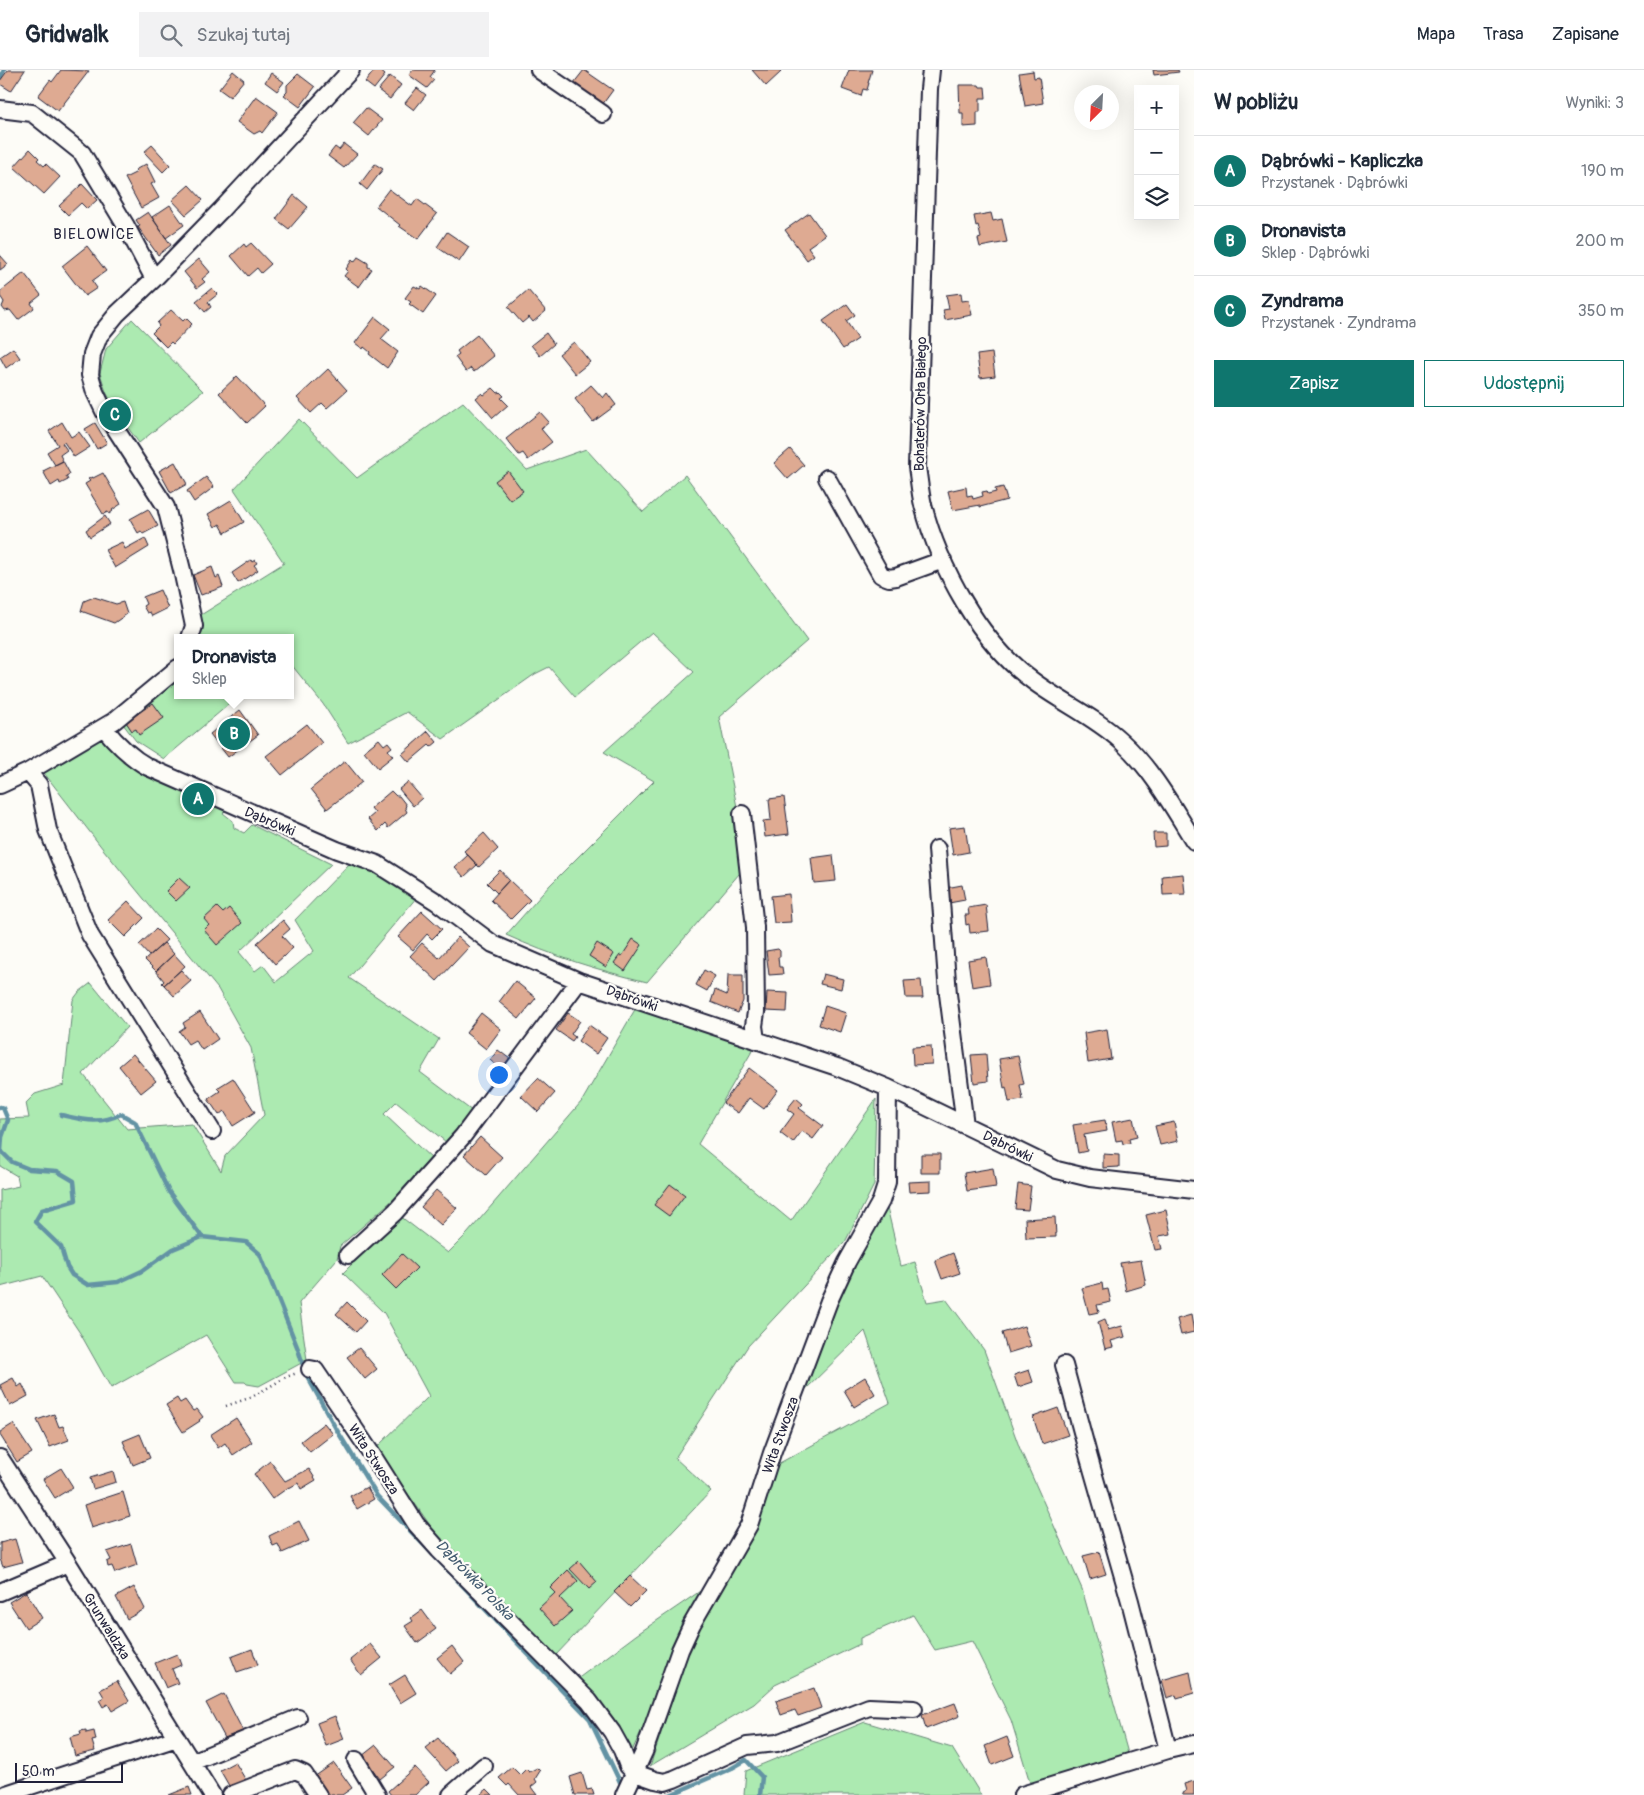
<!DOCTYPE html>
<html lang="pl">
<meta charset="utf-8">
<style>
:root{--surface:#fff;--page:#f2f2f3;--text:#1f2937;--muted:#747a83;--line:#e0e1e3;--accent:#0f766e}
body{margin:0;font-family:Pangolin,sans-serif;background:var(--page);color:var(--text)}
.controls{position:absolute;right:15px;top:15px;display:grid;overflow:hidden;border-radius:0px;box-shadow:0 5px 20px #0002}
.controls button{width:45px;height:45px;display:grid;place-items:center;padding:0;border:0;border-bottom:1px solid var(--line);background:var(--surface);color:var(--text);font:25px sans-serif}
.compass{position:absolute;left:1074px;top:15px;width:45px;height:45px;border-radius:50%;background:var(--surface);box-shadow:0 5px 20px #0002;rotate:204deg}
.scale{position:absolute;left:15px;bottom:12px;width:108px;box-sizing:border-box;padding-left:5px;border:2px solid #22223b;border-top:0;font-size:14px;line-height:18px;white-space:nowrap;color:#22223b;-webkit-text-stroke:4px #fdfcf7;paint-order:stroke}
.you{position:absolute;left:498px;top:1004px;width:18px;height:18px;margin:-12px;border:4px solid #fff;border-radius:50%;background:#1a73e8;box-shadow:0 0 0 8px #1a73e833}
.badge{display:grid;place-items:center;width:32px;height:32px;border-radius:50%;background:var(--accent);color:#fff;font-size:16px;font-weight:700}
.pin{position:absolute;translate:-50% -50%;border:2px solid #fff;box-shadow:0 1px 5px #0006}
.popup{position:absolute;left:174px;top:564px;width:120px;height:65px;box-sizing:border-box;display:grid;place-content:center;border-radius:0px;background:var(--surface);filter:drop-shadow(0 1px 4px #0005);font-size:16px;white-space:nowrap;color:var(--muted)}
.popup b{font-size:19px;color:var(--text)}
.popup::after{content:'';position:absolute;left:50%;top:100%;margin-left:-10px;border:10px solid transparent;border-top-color:var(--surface)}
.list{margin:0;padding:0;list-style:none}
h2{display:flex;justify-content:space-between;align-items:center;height:65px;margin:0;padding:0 20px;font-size:21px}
h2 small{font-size:16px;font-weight:400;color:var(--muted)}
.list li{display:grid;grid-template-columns:32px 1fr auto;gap:15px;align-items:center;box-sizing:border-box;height:70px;padding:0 20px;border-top:1px solid var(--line)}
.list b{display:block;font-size:19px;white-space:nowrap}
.list p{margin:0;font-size:16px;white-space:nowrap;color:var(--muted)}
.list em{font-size:16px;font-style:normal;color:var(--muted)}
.actions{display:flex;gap:10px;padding:15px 20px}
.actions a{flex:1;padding:11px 0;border:1px solid var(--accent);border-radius:0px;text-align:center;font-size:18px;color:var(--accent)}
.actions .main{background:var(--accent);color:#fff}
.icon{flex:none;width:28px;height:28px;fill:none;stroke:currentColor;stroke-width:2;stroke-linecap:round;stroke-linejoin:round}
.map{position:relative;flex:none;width:1194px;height:1725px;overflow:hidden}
header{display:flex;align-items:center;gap:30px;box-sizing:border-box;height:70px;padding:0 25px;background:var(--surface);border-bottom:1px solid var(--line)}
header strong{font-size:24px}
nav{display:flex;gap:28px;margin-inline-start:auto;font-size:18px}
.search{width:350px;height:45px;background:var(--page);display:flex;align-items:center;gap:12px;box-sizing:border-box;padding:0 18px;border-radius:0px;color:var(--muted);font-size:19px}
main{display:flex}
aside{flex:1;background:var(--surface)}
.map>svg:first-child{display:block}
</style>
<header>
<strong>Gridwalk</strong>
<div class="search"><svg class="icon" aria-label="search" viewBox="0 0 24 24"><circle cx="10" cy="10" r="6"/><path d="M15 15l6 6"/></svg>Szukaj tutaj</div>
<nav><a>Mapa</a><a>Trasa</a><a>Zapisane</a></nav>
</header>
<main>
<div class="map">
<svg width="1194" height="1725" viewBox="0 0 1194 1725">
<rect width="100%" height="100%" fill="#fdfcf7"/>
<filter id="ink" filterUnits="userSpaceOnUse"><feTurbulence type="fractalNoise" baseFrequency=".02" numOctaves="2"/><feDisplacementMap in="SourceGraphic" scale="10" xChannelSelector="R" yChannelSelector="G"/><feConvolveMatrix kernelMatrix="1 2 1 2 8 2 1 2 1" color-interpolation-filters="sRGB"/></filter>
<g filter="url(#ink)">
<path fill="#aceab1" stroke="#678676" d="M132 249 203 321 139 373 118 344 106 322 100 303 106 279Z
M463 332 527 400 586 379 643 442 685 405 807 571 719 647 738 742 745 797 647 912C598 900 552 886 506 865L550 815 654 711 604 682 694 602 652 562 575 627 549 597 535 604 443 669 407 642 348 673 323 634 290 593V568H198L196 548 284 493 234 419 299 349 357 408Z
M178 608V625H240L164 689 136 671 123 654Z
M101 665 227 739 223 743 233 751 234 758 244 763 252 755 331 794 239 882 255 901 263 895 276 912 314 881 295 850 351 792 378 801 417 827 349 908 439 969 420 1002 472 1041 446 1072 396 1032 384 1044 433 1090 403 1121 340 1176 337 1189 299 1233 307 1290 259 1316 247 1314 245 1312H236L206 1265 111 1318 80 1263 42 1206 0 1217V1120L19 1116 17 1106 0 1096V1049L29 1048 26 1033 35 1024 64 1015 73 930 79 922 91 913 127 957 83 1004 127 1059 192 1054 221 1101 225 1086 264 1045 251 978 218 919 103 779 44 703Z
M637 936 755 976 698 1074 791 1151 876 1029 874 1115 845 1172 748 1276 675 1388 711 1421 555 1586 448 1481 376 1378 429 1326 384 1243 343 1203 400 1146 448 1183 467 1164 582 1031Z
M886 1133 901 1196 915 1192 927 1232 946 1229 984 1280 1020 1379 1082 1519 1129 1687 1031 1716 1011 1650 972 1571 935 1580 913 1545 860 1568V1574L775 1615 754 1634 650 1696 695 1562 774 1396 890 1333 865 1261 801 1324 825 1252Z
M709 1515 632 1681 614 1652 576 1610 636 1565Z
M865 1652 952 1678 981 1725H744L746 1701Z"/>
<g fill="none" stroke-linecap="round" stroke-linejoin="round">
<path stroke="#6393a4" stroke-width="4.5" d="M0 8 4 0
M0 1037 3 1038 8 1050 2 1067 1 1081 12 1092 29 1099 57 1101 74 1111 76 1130 42 1140 35 1152 61 1177 67 1197 72 1205 88 1215 118 1212 142 1201 173 1179 202 1167 246 1172 260 1184 298 1279 303 1295
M61 1045C84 1050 99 1055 121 1044L135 1052 169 1122 202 1167
M307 1306 335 1357 377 1426 590 1649 620 1712 625 1716
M670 1725 732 1698 746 1690 762 1707 760 1725"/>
</g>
<path fill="#deaa92" stroke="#22223b" d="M8 0H25L11 21 0 14V11Z
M61 0 89 1 58 41 38 26 50 10 52 12Z
M375 0H379L385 5 374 19 365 12Z
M413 0H435L430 7 434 10 427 18 409 5Z
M584 0 613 20 602 35 573 14Z
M752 0H781L780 1 781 2 766 16Z
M849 0H872L868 13H869L867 20 863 19 861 26 842 19Z
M1153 0H1178L1179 2 1154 5Z
M233 1 244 10 230 27 219 19Z
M1033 1 1034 8 1039 7 1043 33 1025 36 1019 3Z
M271 3 284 12 277 21 265 12Z
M298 4 315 17 300 37 284 25 287 22V15Z
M390 6 401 15 390 29 378 20Z
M959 15H979L980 17H985L986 28H980V42H977V56L963 57V43H960Z
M417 18 426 25 414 40 405 33Z
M256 26 278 42 262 63 260 61 254 64 237 52Z
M366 38 382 50 369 66 353 53Z
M344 74 357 84 344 98 328 86 335 77 339 80Z
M152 75 170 95 163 102 144 82Z
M30 79 39 88 37 90 44 96 46 94 60 107 44 124 14 97Z
M146 94 155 112 151 114 159 128 141 138 125 108 137 102 135 100Z
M375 94 383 99 367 120 360 114Z
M82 114 97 130 87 139 81 133 68 145 59 136Z
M189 115 203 130 186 145 172 130Z
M389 119 412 136 417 129 437 144 418 169 399 156 400 155 376 136Z
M294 125 308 137 289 159 276 149Z
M170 135 184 155 166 168 152 147Z
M148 142 171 175 158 185 138 157 140 156 136 150Z
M809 143 825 165 808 177 814 185 807 190 785 160Z
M991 143 993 151 1002 149 1007 172 980 177 978 169 981 168 978 155 976 156 974 146Z
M447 162 469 177 459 192 437 177Z
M251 173 271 194 261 203 257 198 248 206 231 186 244 174 246 177Z
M87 176 106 201 92 211 97 218 85 226 62 196Z
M0 185 8 194 0 200Z
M358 187 368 193V197L372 199 359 217 344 206 348 201 346 199 352 190 354 192Z
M199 189 210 202 202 209 205 212 197 218 184 202Z
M24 203 41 225 31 233 34 238 18 250 10 240 5 241 2 237 4 232 0 226V222Z
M414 216 420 219 422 216 436 226 423 244 409 234 411 232 405 228Z
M212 218 218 224 208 232 211 237 205 242 196 231Z
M528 220 546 241 533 252 529 247 522 253 508 237Z
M961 223 962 231 969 230 972 245 945 250 943 240 949 239 946 225Z
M847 234 855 245 846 251 858 269 843 279 823 251Z
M171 240 183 251 186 248 192 254 173 274 171 272 166 277 152 263 159 256 157 253Z
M375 247 390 259 381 269 398 282 387 298 369 284 370 282 364 277 363 279 355 273Z
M546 263 554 274 540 286 531 275Z
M477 265 494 286 474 302 471 298 466 302 455 287 459 284 457 281Z
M574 272 590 292 575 304 559 284Z
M13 278 20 288 6 298 0 287Z
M992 283 995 306 980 308 977 285Z
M328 299 347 320 327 338 322 333 311 343 297 328Z
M237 306 265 336 247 353 219 323Z
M591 315 603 328 607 323 616 335 593 352 575 329Z
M493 318 498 323 500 322 504 326 501 328 508 335 493 348 476 328 482 323 484 325Z
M540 342 549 352 541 359 552 372 528 390 523 383 519 385 506 369Z
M62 352 71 367 79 362 90 377 74 387 64 372 62 373 67 380 60 385 63 391 55 395 47 382 58 375 49 361Z
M95 353 107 373 97 379 85 359Z
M790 379 804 395 788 409 774 393Z
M63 391 70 404 66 406 68 410 60 414 59 411 51 416 43 401Z
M175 392 187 414 171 423 159 401Z
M508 401 523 421 510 430 495 411Z
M103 403 121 434 112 440 113 441 109 444 108 442 103 444 85 414 90 411 88 409 92 407 93 408Z
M206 407 214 417 194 432 187 421Z
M966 417 967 426 972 425 973 429 983 426 982 422 987 421 988 424 996 422 995 419 1003 417 1007 430 980 437V435L953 440 948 421Z
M231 430 244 452 225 463 220 454 215 457 208 444Z
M148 439 158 456 143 464 141 461 138 463 130 449Z
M105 446 110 454 90 467 86 460Z
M145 468 149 477 115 498 105 480 122 472 125 479Z
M251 490 252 492 255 490 257 493 254 495 258 500 238 513 232 503Z
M212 497 216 508 219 506 223 517 201 525 193 505Z
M160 520 168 538 152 546 150 542 147 543 143 536 146 534 143 527Z
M94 527 116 534 123 532 127 544 114 553 81 541 84 531Z
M153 633 164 648 139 665 136 659 132 661 126 652Z
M240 640 258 665 228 687 210 664Z
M307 654 322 673 282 705 266 686Z
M428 661 437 672 431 677 429 675 409 692 402 684Z
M379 669 384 675 388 672 392 677 388 680 393 686 378 698 364 681Z
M345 691 362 712 327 739 311 719Z
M408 712 422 728 413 736 399 719Z
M391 721 396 726H399L406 735 405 738 407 742 388 758 385 754 378 761 368 749 375 743 371 738Z
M784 727 789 764 765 767 763 751 771 750 769 729Z
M965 756 969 782 953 785 949 758Z
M484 763 498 779 479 797 464 781Z
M1153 763H1166V776L1154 777Z
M468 785 477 795 464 807 455 797Z
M833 785 836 811 814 813 811 788Z
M500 800 509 810 497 823 487 813Z
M1183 804 1185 824 1163 825 1162 806Z
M179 808 190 818 176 831 166 821Z
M509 810 530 830 511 849 491 830Z
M962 815 965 830 949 833 946 818Z
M789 824 791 852 774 853 771 826Z
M128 831 144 848 125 867 108 850Z
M986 835 989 861 970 863 969 854 966 855 965 845H969L968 838Z
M217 837 223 843 229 838 242 853 217 875 204 860 209 855 204 849Z
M422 841 442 859 432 869 427 864 413 880 398 867Z
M283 850 290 859 282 866 293 878 275 894 257 873Z
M156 859 167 870 149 886 139 875Z
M458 867 469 877 437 911 410 886 422 873 439 888Z
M633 869 642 875 625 901 614 893 620 885 622 886Z
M164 873 174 884 156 901 145 890Z
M597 873 614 884 606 897 589 886Z
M778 879 780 881V887H778L779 897H782L783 904 769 905 766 881Z
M174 884 185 896 164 915 162 913 164 911 156 901Z
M986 887 990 914 972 917 968 890Z
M181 900 191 911 174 926 164 915Z
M704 900 715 906 707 921 696 915Z
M823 904 843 909 841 919 820 914Z
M728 905H743V931L738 943 711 932 715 920 727 925Z
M921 910 923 928H906L904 911Z
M515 911 536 928 519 949 499 932Z
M767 922 788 923 787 942 766 941Z
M825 936 846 943 840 962 819 955Z
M200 942 218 969 202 980 195 970 188 974 179 961 185 957 183 953Z
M481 943 501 959 486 979 466 963Z
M568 943 580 951 571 964 575 967 572 971 556 960Z
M589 955 607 968 596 984 578 971Z
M1107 959 1111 989 1088 993 1084 963Z
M931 976 932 994 913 995 912 977Z
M498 980 510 989 501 1000 490 990Z
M133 984 156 1011 141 1023 119 996Z
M986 984 988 1011 974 1013 971 985Z
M1018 986 1024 1014 1020 1015 1023 1030 1009 1032 1006 1017 1004 1018 999 989Z
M749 998 778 1020 764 1039 749 1028 738 1043 723 1033Z
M233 1008 255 1042 233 1056 224 1041 219 1045 208 1029 220 1021 217 1018Z
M538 1008 555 1023 538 1042 521 1026Z
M796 1028 803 1034 799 1038 823 1056 813 1069 802 1061 793 1073 780 1063 794 1044 787 1039Z
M1133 1048 1137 1067 1129 1069 1130 1073 1123 1074 1122 1070 1116 1071 1112 1052Z
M1105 1050 1107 1061 1084 1065 1087 1081 1078 1083 1073 1055Z
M1174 1052 1178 1071 1160 1075 1155 1056Z
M480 1067 502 1087 486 1105 464 1085Z
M921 1084H940V1103H921Z
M1103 1084 1119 1085V1097L1103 1098Z
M993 1098 996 1117 967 1121 964 1103Z
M931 1111V1121L909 1122 908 1112Z
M670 1114 685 1125 669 1146 654 1135Z
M1018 1114 1031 1116 1028 1140 1015 1139Z
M436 1120 457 1138 441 1155 421 1137Z
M1166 1140 1171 1164 1159 1166 1162 1179 1155 1180 1146 1145Z
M1055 1147 1056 1167 1026 1168 1025 1149Z
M953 1183 960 1203 942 1209 935 1190Z
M402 1184 417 1198 396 1219 382 1205Z
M1141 1190 1146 1215 1126 1221 1120 1193Z
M1102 1213 1103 1220 1108 1219 1111 1232 1097 1235 1099 1242 1089 1244 1082 1218Z
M347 1232 366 1251 356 1262 336 1244Z
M1191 1245 1194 1262 1181 1265 1177 1249Z
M1105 1249 1108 1260 1122 1256 1125 1267 1111 1271 1113 1277 1105 1279 1098 1252Z
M1024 1256 1031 1276 1008 1283 1002 1263Z
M359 1278 377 1299 365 1309 347 1287Z
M1029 1300 1033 1312 1018 1317 1014 1305Z
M865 1307 875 1324 854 1337 844 1320Z
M13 1308 18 1317 22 1314 28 1326 10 1336 0 1315Z
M177 1328 180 1333 185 1330 193 1341 197 1339 203 1347 199 1350 200 1351 183 1362 166 1335Z
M1058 1338 1068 1365 1042 1374 1033 1347Z
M54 1344 59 1357 63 1356 69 1370 50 1377 37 1350Z
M236 1348 252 1372 233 1385 225 1373 218 1378 210 1365Z
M324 1353 333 1364 310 1382 301 1371Z
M13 1354 32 1383 17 1392 0 1365V1362Z
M140 1364 150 1388 133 1395 123 1371Z
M270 1391 285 1411 309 1399 316 1410 301 1419 298 1413 289 1418V1417L272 1429 254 1404Z
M61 1398 73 1417 55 1428 43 1409Z
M113 1401 116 1412 93 1419 90 1408Z
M367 1417 374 1429 357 1439 350 1426Z
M123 1422 130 1446 91 1458 84 1435Z
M299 1451 309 1471 282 1483 278 1474 273 1476 269 1466Z
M15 1469 22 1492 3 1497 0 1489V1473Z
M131 1474 137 1495 115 1503 112 1496 108 1497 107 1492 111 1490 107 1482Z
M1099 1482 1106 1504 1090 1509 1083 1486Z
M579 1491 597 1512 589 1519 570 1499Z
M568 1500 578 1511 560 1528 572 1541 555 1556 539 1538 555 1523 550 1518Z
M630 1506 646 1521 630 1537 614 1522Z
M134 1517 145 1539 127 1549 116 1527Z
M26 1522 42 1548 26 1558 9 1532Z
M422 1540 436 1559 417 1573 405 1556 413 1551 411 1548Z
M370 1574 382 1588 361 1605 350 1590Z
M452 1576 464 1592 450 1604 437 1588Z
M252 1579 258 1595 237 1602 231 1587Z
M177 1584 181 1595 172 1599 178 1613 166 1618 155 1593Z
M1190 1602 1194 1623 1177 1628 1176 1625 1167 1628 1162 1610Z
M405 1605 416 1623 400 1633 389 1615Z
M117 1611 129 1631 112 1641 108 1634 103 1637 99 1630 104 1627 100 1620Z
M814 1618 821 1638 798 1646 795 1640 781 1645 776 1631Z
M224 1624 243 1661 225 1668 206 1633Z
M955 1633 960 1646 926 1659 922 1645Z
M335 1646 344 1669 326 1676 317 1653Z
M86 1660V1663L94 1661 96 1670 92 1671 95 1681 75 1686 70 1667 81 1664 80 1661Z
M1007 1667 1014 1686 992 1695 985 1676Z
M438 1668 458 1691 446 1701 425 1678Z
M376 1675 395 1697 380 1709 362 1686Z
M235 1692 247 1712 232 1721 220 1700Z
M334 1693 352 1718 342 1725H328L314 1707Z
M415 1697 429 1712 415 1725H391L388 1721Z
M512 1697 520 1705 526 1699 529 1702 537 1698 540 1701 535 1709 537 1712 531 1717 537 1725H519L509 1714 507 1716 499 1708Z
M582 1703 587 1720 592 1719 594 1725H575L570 1707Z
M1194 1711V1725H1183L1182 1723 1186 1721 1184 1714Z
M189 1717 192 1725H169Z
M487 1719 493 1725H480Z"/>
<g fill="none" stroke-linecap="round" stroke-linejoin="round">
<g stroke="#22223b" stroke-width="20">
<path id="minor" d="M539 0 603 44
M931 0 929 19 917 397C919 409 920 422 923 435 939 497 980 573 1033 611 1061 632 1095 647 1121 671 1152 699 1172 736 1194 771
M0 39 32 43 82 83 126 156 154 209
M827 408 881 505 889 508 896 507 943 490
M190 568 194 556 182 500 166 437 104 341 95 322 90 305 92 284 99 266 117 244 154 209 221 140 351 0
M104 658C117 674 130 687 148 697L337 780 377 794 437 832 493 874 579 911 837 997 888 1018 1057 1100 1090 1108 1194 1120
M28 702 39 715 48 760 90 865 212 1061
M0 715 28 702 114 651 178 598
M742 744 755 857 756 942 754 956 756 970
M937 779 948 924 965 1055
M348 1185 395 1142 463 1066 579 911
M1064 1295 1089 1388 1130 1531 1168 1680
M310 1299 315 1300 371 1383 416 1454 439 1480 589 1631 612 1662 622 1680 628 1696 635 1703 655 1710 665 1712 674 1709 747 1676 777 1673 869 1637 914 1639
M0 1388 68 1493 212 1725
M0 1522 68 1493
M356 1690 377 1725
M192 1692 298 1648
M6 1724 177 1668
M231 1725 295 1700 304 1704 318 1725
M451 1725 484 1696
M624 1725 644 1682 680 1580 692 1554 749 1455 772 1383 829 1231 847 1192 881 1131 887 1112 888 1018
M1022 1725 1168 1680 1194 1674"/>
</g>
<path stroke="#22223b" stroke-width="2.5" stroke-dasharray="1 4" stroke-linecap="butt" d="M226 1336 252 1327 286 1307 297 1303"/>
<use href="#minor" stroke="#fdfcf7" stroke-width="16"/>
</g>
</g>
<g text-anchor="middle" stroke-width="4.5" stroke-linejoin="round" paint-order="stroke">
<g font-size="14" fill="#22223b" stroke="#fdfcf7">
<text transform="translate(920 334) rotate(-89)" y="5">Bohaterów Orła Białego</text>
<text transform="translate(270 751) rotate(23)" y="5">Dąbrówki</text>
<text transform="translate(632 928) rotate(19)" y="5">Dąbrówki</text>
<text transform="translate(1008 1076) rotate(26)" y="5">Dąbrówki</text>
<text transform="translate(780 1365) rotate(-70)" y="5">Wita Stwosza</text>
<text transform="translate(374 1389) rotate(57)" y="5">Wita Stwosza</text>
<text transform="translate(107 1556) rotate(58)" y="5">Grunwaldzka</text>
</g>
<g font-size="15" letter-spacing="1" fill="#22223b" stroke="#fdfcf7">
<text x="94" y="169">BIELOWICE</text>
</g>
<g font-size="15" font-style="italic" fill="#435b70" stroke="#fdfcf7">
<text transform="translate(475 1510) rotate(46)" y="5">Dąbrówka Polska</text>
</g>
</g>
</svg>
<div class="controls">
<button>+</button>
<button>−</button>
<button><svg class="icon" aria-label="layers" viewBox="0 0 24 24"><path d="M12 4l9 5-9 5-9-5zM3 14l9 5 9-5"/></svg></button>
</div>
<svg class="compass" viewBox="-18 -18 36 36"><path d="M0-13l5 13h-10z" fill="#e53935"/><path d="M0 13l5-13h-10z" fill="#747a83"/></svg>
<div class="scale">50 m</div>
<div class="you"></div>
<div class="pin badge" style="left:198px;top:729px">A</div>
<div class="pin badge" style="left:234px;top:664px">B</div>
<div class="popup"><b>Dronavista</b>Sklep</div>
<div class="pin badge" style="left:115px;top:345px">C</div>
</div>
<aside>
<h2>W pobliżu<small>Wyniki: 3</small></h2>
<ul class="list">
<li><span class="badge">A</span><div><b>Dąbrówki - Kapliczka</b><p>Przystanek · Dąbrówki</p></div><em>190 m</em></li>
<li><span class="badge">B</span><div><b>Dronavista</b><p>Sklep · Dąbrówki</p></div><em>200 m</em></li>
<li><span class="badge">C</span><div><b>Zyndrama</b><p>Przystanek · Zyndrama</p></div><em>350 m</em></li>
</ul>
<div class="actions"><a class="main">Zapisz</a><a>Udostępnij</a></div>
</aside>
</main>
